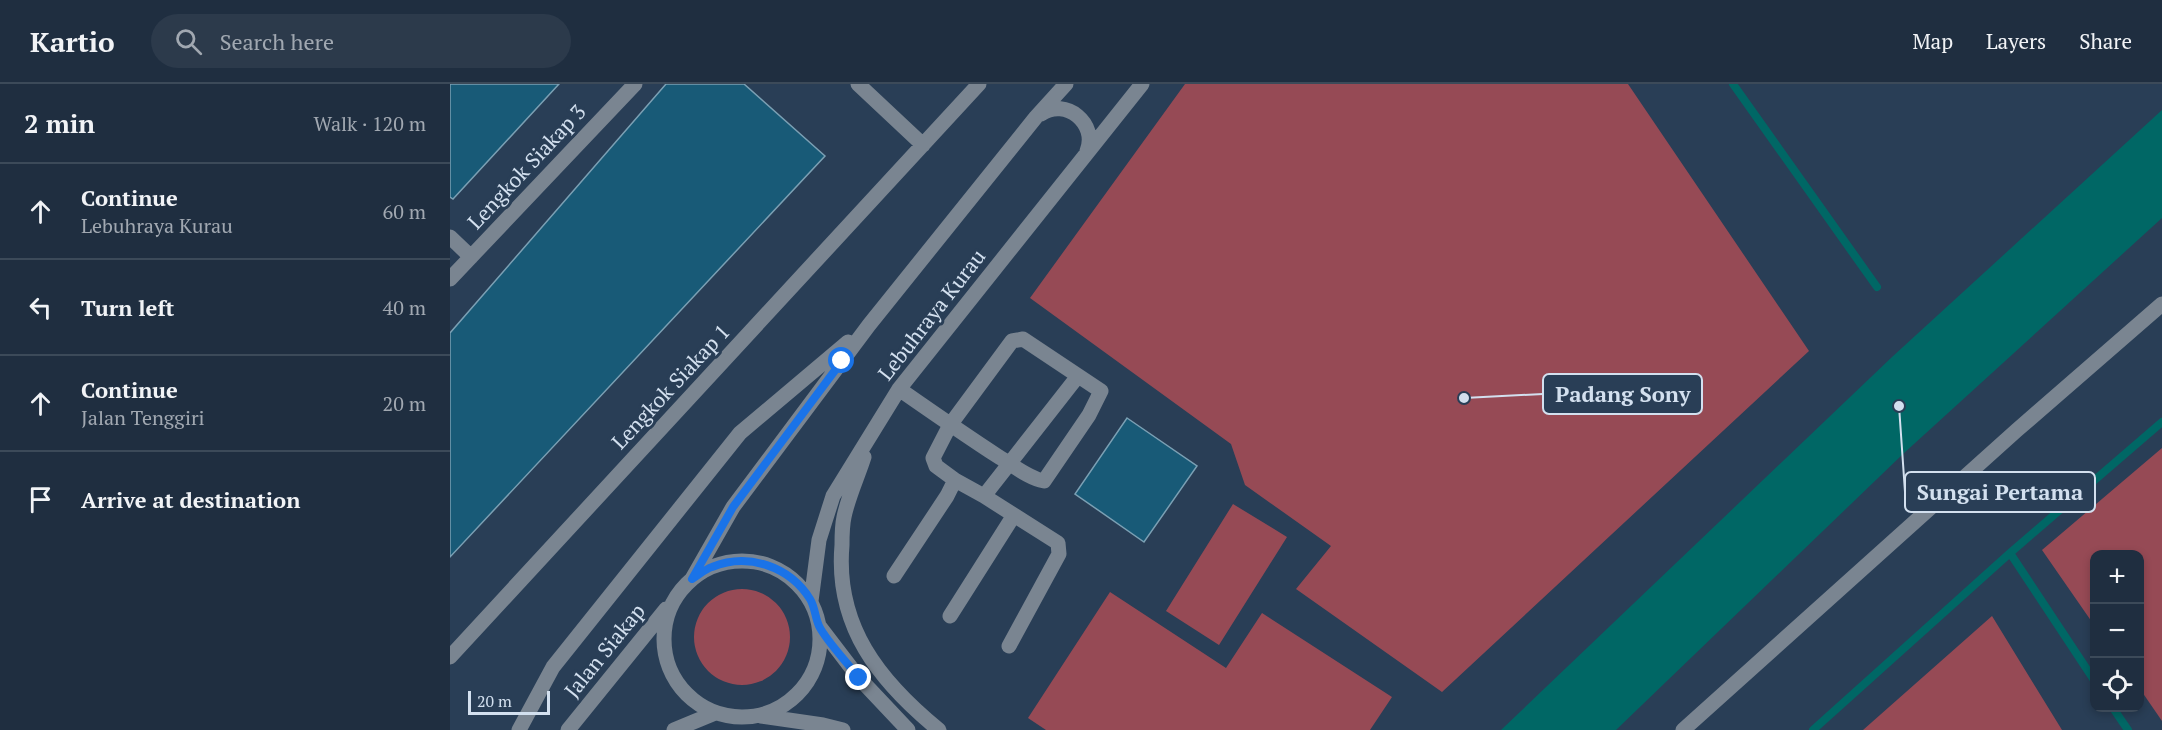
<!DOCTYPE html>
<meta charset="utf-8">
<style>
:root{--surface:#1f2e40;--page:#2c3a4b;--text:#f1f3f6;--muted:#a1a8b1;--line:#3c4a59}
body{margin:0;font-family:"PT Serif",serif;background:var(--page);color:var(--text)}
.controls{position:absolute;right:18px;bottom:18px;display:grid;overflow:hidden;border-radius:12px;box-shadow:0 3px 9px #0003}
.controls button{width:54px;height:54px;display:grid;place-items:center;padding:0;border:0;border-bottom:2px solid var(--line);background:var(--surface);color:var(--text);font:30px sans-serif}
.scale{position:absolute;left:18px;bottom:15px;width:82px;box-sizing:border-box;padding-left:6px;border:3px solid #d3e0ef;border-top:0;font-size:16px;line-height:21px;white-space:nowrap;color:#d3e0ef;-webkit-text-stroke:4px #293e56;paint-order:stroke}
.stop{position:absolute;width:18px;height:18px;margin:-14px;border:4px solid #1a73e8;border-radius:50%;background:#fff}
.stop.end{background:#1a73e8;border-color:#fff;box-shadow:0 2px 6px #0008}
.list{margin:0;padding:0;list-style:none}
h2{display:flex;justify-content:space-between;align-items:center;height:78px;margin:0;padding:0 24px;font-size:26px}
h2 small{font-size:20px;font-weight:400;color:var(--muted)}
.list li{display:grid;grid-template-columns:39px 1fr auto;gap:18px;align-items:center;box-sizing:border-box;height:96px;padding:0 24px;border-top:2px solid var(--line)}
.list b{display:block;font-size:22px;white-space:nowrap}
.list p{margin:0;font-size:20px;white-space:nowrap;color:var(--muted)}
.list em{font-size:20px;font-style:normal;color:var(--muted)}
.icon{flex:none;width:33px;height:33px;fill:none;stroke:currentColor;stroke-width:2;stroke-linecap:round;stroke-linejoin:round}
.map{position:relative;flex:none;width:1712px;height:646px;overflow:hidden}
header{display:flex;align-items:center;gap:36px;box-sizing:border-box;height:84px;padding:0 30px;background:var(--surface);border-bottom:2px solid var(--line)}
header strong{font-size:28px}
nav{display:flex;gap:33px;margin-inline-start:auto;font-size:21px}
.search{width:420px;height:54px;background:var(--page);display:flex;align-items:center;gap:15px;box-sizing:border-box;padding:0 21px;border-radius:33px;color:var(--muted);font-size:22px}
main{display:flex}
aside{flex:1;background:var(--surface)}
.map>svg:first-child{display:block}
</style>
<header>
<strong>Kartio</strong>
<div class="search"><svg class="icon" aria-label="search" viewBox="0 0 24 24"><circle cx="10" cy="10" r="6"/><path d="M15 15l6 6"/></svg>Search here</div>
<nav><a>Map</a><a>Layers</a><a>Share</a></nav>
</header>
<main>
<aside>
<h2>2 min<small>Walk · 120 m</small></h2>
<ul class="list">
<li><svg class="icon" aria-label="ahead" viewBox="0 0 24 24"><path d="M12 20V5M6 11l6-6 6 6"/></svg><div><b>Continue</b><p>Lebuhraya Kurau</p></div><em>60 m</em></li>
<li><svg class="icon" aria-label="left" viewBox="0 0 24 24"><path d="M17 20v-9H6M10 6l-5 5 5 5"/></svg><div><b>Turn left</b></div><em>40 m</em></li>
<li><svg class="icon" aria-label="ahead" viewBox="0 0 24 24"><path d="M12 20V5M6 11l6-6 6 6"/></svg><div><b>Continue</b><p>Jalan Tenggiri</p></div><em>20 m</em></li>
<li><svg class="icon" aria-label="arrive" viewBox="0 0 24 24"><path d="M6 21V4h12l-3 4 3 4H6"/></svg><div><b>Arrive at destination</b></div></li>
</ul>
</aside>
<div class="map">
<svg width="1712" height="646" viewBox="0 0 1712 646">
<rect width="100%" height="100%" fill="#293e56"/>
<path fill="#964a55" d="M735 0H1178L1359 267 992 608 846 505 881 462 795 401 781 360 580 214Z
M1712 364V637L1690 605V470H1644V541L1592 466Z
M783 420 837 453 769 561 716 527Z
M244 553a48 48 0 1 1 96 0a48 48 0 1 1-96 0Z
M660 508 776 584 812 529 942 613 920 646H596L578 634Z
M1542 532 1612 646H1413Z"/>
<path fill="#006765" d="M1712 26V134L1453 370 1166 646H1051L1442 273Z"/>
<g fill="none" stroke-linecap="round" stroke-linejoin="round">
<path stroke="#006765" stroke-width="8" d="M1283 0 1427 203
M1560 469 1644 596
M1663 624 1678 646
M1363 646 1560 469 1712 338"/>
</g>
<path fill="#185a77" stroke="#7ba0b4" stroke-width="1.5" d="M0 0H109L3 115 0 113Z
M216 0H294L375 72 0 473V249Z
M677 334 747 382 694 458 625 410Z"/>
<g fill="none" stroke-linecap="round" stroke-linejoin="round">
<path stroke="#7a8591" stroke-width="15" d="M408 0 473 61
M591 30C616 13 648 40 637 67
M0 153 21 173
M0 195 185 0
M449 305C482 328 515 351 549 373 563 381 578 394 594 397L639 331 651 307 573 255 562 257 500 341 483 374 486 382 505 396
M414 373C408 392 398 413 394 433 392 442 392 452 392 461 385 542 429 597 489 646
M214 555a78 78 0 1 1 156 0a78 78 0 1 1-156 0Z
M444 492 497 412 505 396 534 412
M242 495 283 423 419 241 586 33 616 0
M361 517 369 456 383 412 449 305 692 0
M500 532 564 431
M370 543 409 594 458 646
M559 562 609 470 608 459 534 412 628 292
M0 573 529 0
M311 632 373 641 393 646
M69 646 103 583 290 349 398 258
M118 646 216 525
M224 646 265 629
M1233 646 1567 346 1712 220"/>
</g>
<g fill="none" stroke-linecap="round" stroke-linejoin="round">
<path stroke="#1a73e8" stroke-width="8" d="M392 277 283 423 242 495C249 491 255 485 262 483 299 468 340 483 360 515 365 523 365 533 369 542 377 558 398 579 409 594"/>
</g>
<g text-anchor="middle" stroke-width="6" stroke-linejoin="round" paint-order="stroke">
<g font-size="21" fill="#d3e0ef" stroke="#293e56">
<text transform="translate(77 83) rotate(-47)" y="7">Lengkok Siakap 3</text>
<text transform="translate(482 231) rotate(-52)" y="7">Lebuhraya Kurau</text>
<text transform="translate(221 303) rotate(-47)" y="7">Lengkok Siakap 1</text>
<text transform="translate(155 567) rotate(-51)" y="7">Jalan Siakap</text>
</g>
</g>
<path fill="none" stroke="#d3e0ef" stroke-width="2" d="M1014 314L1093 310M1449 322L1455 408"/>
<g fill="#d3e0ef" stroke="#293e56" stroke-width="2">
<circle cx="1014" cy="314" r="6"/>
<circle cx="1449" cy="322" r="6"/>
</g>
<g fill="#293e56" stroke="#d3e0ef" stroke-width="2">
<rect x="1093" y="290" width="159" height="40" rx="6"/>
<rect x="1455" y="388" width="190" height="40" rx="6"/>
</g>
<g font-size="22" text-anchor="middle" font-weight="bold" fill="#d3e0ef">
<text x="1173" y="318">Padang Sony</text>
<text x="1550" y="416">Sungai Pertama</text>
</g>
</svg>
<div class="controls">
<button>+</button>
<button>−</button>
<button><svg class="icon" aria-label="locate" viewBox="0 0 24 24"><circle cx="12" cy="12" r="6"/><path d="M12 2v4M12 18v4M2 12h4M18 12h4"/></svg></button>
</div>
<div class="scale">20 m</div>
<div class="stop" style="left:392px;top:277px"></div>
<div class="stop end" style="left:409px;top:594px"></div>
</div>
</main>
